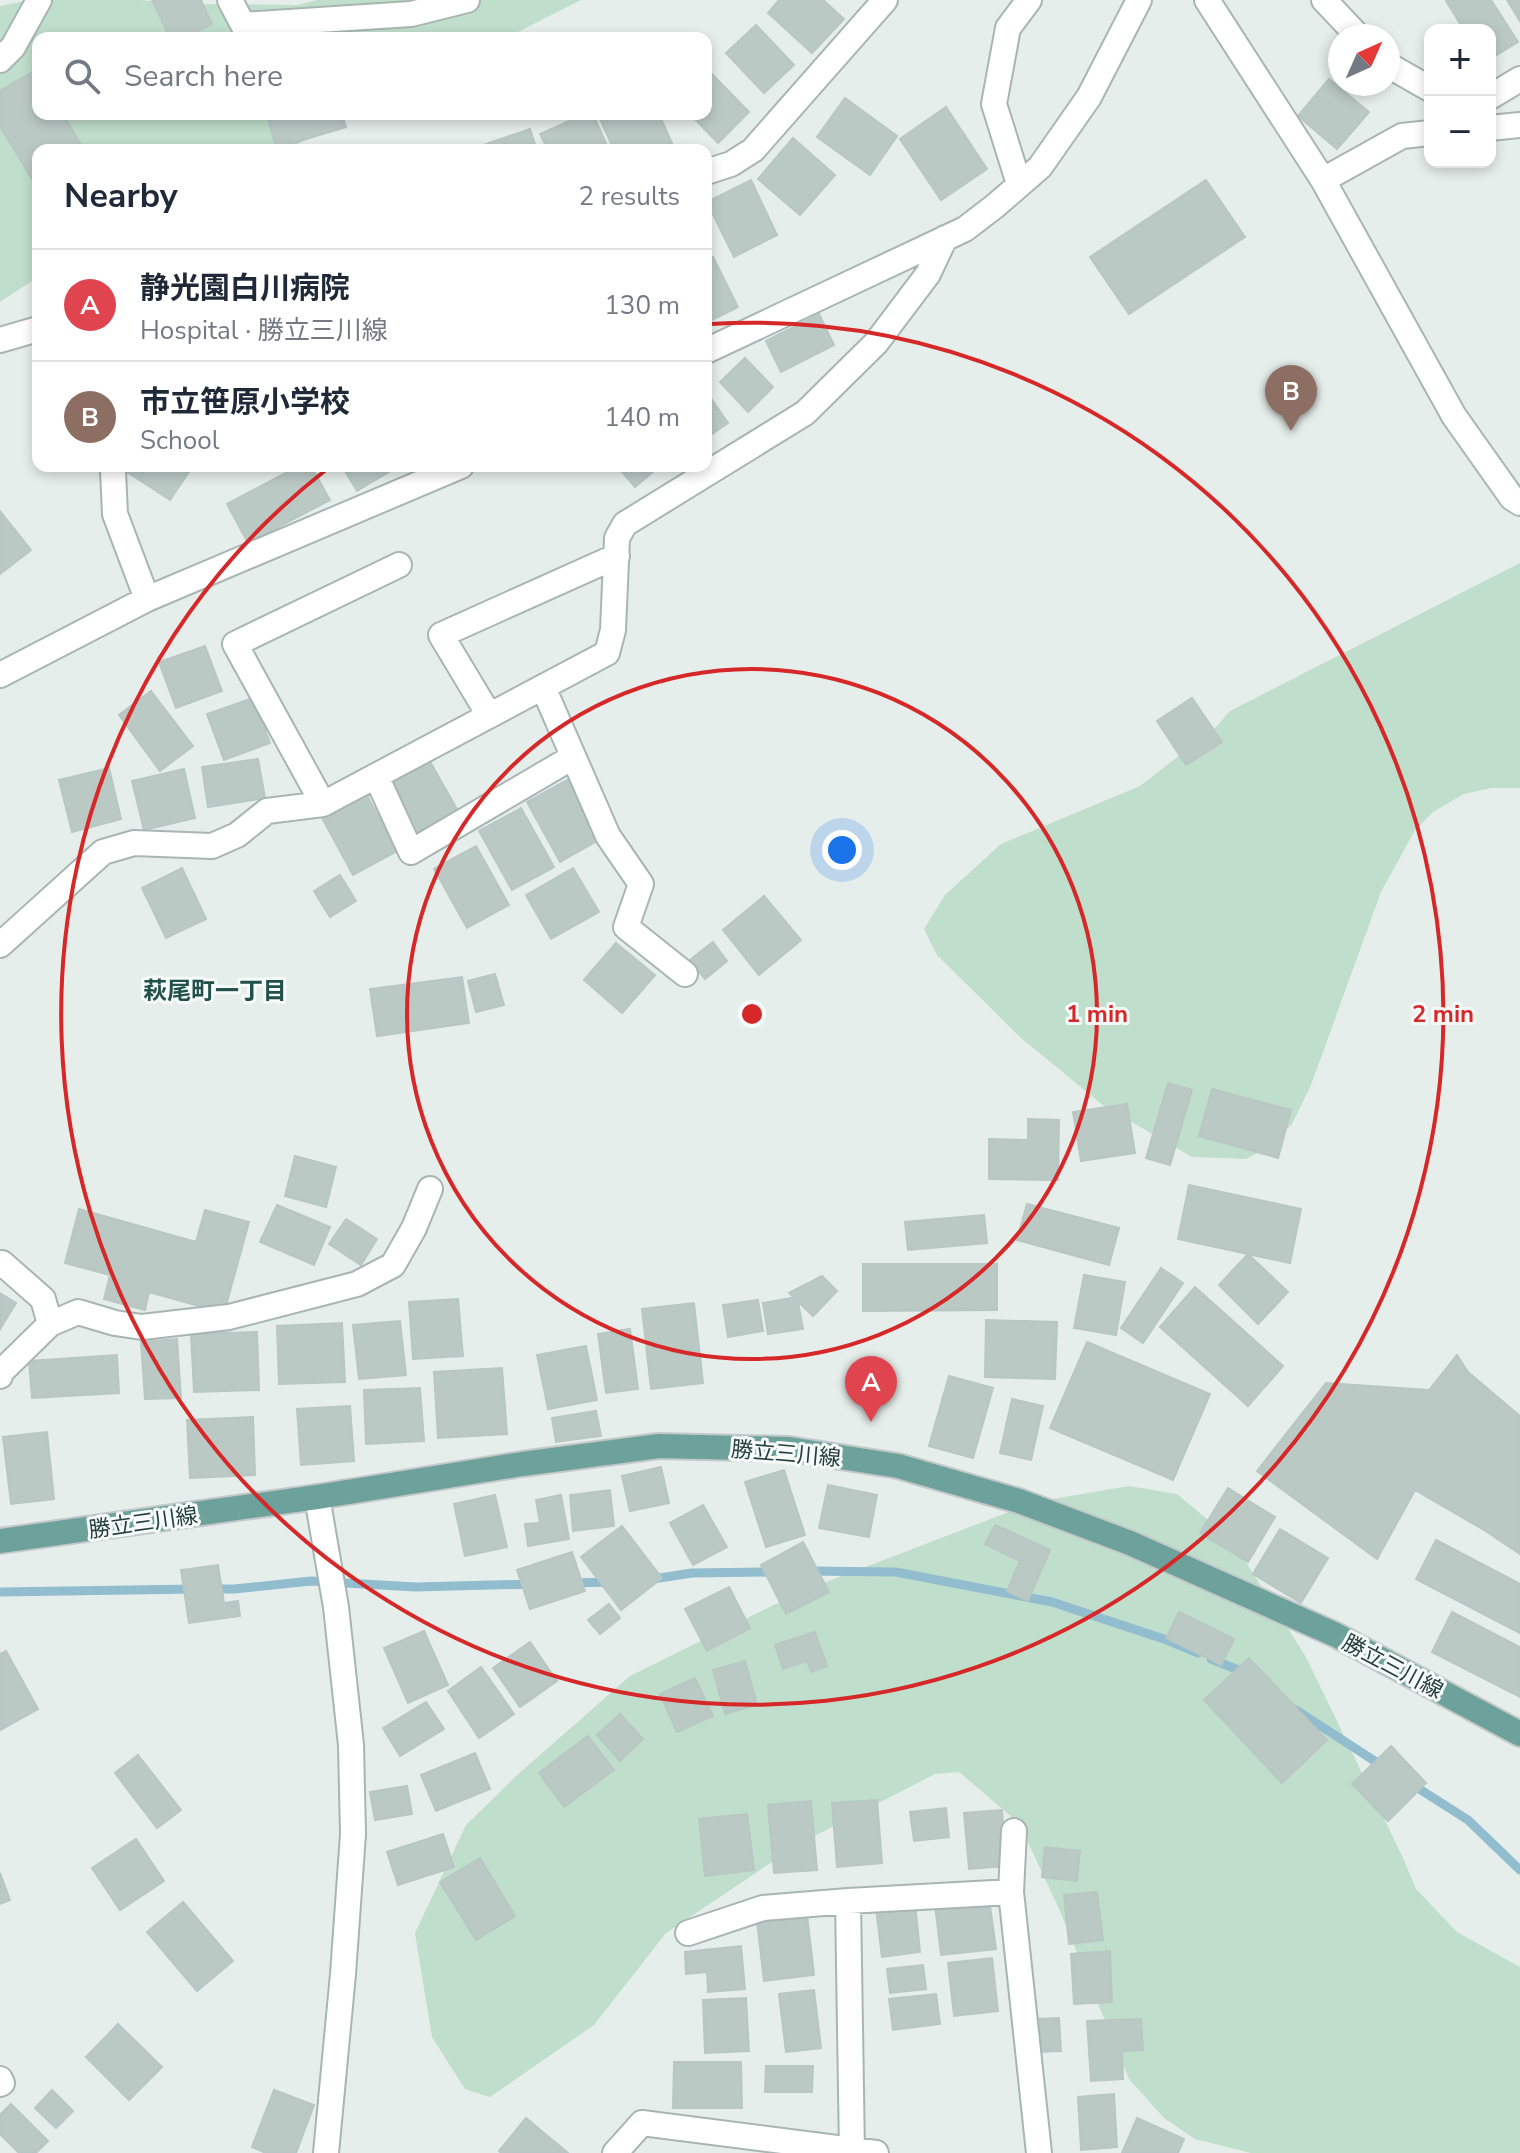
<!DOCTYPE html>
<meta charset="utf-8">
<style>
:root{--surface:#fff;--page:#f2f2f3;--text:#1f2937;--muted:#747a83;--line:#e0e1e3;--accent:#7c3aed}
body{margin:0;font-family:"Nunito Sans","Noto Sans JP",sans-serif;background:var(--page);color:var(--text)}
.controls{position:absolute;right:24px;top:24px;display:grid;overflow:hidden;border-radius:16px;box-shadow:0 4px 12px #0003}
.controls button{width:72px;height:72px;display:grid;place-items:center;padding:0;border:0;border-bottom:2px solid var(--line);background:var(--surface);color:var(--text);font:40px sans-serif}
.compass{position:absolute;left:1328px;top:24px;width:72px;height:72px;border-radius:50%;background:var(--surface);box-shadow:0 4px 12px #0003;rotate:45deg}
.you{position:absolute;left:842px;top:850px;width:28px;height:28px;margin:-20px;border:6px solid #fff;border-radius:50%;background:#1a73e8;box-shadow:0 0 0 12px #1a73e833}
.badge{display:grid;place-items:center;width:52px;height:52px;border-radius:50%;background:var(--accent);color:#fff;font-size:26px;font-weight:700}
.pin{position:absolute;translate:-50% -66px;filter:drop-shadow(0 2px 4px #0008)}
.pin::after{content:'';position:absolute;top:42px;width:28px;height:24px;background:inherit;clip-path:polygon(0 0,100% 0,50% 100%)}
.list{margin:0;padding:0;list-style:none}
h2{display:flex;justify-content:space-between;align-items:center;height:104px;margin:0;padding:0 32px;font-size:34px}
h2 small{font-size:26px;font-weight:400;color:var(--muted)}
.list li{display:grid;grid-template-columns:52px 1fr auto;gap:24px;align-items:center;box-sizing:border-box;height:112px;padding:0 32px;border-top:2px solid var(--line)}
.list b{display:block;font-size:30px;white-space:nowrap}
.list p{margin:0;font-size:26px;white-space:nowrap;color:var(--muted)}
.list em{font-size:26px;font-style:normal;color:var(--muted)}
.icon{flex:none;width:44px;height:44px;fill:none;stroke:currentColor;stroke-width:2;stroke-linecap:round;stroke-linejoin:round}
.map{position:relative;flex:none;width:1520px;height:2153px;overflow:hidden}
.search{position:absolute;background:var(--surface);box-shadow:0 4px 12px #0003;left:32px;top:32px;width:680px;height:88px;display:flex;align-items:center;gap:20px;box-sizing:border-box;padding:0 28px;border-radius:16px;color:var(--muted);font-size:30px}
.panel{position:absolute;background:var(--surface);box-shadow:0 4px 12px #0003;left:32px;top:144px;width:680px;height:328px;border-radius:16px}
.map>svg:first-child{display:block}
</style>
<div class="map">
<svg width="1520" height="2153" viewBox="0 0 1520 2153">
<rect width="100%" height="100%" fill="#e6eeeb"/>
<path fill="#c0decc" d="M30 0H138L202 4 298 5 317 0H581L506 38H38V114H357L286 150H38V277L0 302V6Z
M1520 563V788H1491L1464 794 1433 812 1415 830 1381 892 1311 1085 1292 1124 1267 1148 1246 1159 1192 1157 1104 1106 1021 1038 937 955 924 929 945 895 1001 844 1140 786 1216 727 1230 711Z
M1129 1486 1177 1494 1232 1540 1306 1657 1403 1858 1416 1889 1457 1932 1520 1967V2153H1251L1195 2139 1164 2118 1129 2079 1059 1909 1019 1823 959 1772 935 1774 799 1844 666 1933 594 2025 490 2097 465 2089 432 2037 415 1933 466 1825 516 1776 630 1676 800 1592 1035 1502Z"/>
<g fill="none" stroke-linecap="round" stroke-linejoin="round">
<path stroke="#91bdcf" stroke-width="9" d="M808 1571 896 1572 1052 1602 1167 1640 1198 1653
M653 1579 692 1573 773 1572
M573 1583 610 1582
M209 1589H234L311 1581 416 1587 534 1584
M0 1592 195 1589
M1211 1659 1246 1673
M1296 1710 1384 1767
M1410 1783 1468 1820 1520 1870"/>
</g>
<path fill="#bbc9c5" stroke="#b8c7c3" stroke-width="2" d="M152 0H201L212 24 183 38H170Z
M779 0H823L844 19 812 53 768 13Z
M1448 0H1491L1518 42 1490 59V30H1464L1446 1Z
M1507 0H1520V21Z
M756 25 794 65 764 93 726 53Z
M706 68 749 112 718 143 690 114H706Z
M36 70 38 73V114H63L84 150H38V178L33 181 0 126V91Z
M1329 79 1369 112 1337 149 1298 116Z
M845 98 897 136 870 175 817 137Z
M946 107 987 169 941 200 900 139Z
M267 114H342L346 127 276 148Z
M585 114H593L609 150H548L540 134Z
M605 114H659L675 150H614L599 117Z
M530 129 537 150H485L483 145Z
M793 138 835 175 800 215 758 179Z
M751 180 777 235 734 257 707 202Z
M1206 180 1245 237 1129 314 1090 257Z
M713 257 738 307 706 323V261Z
M819 314 834 345 781 372 766 341Z
M745 358 773 387 748 412 720 382Z
M706 391 728 423 706 438Z
M126 466H193L170 500 124 470Z
M299 466H311L330 500 248 543 227 504Z
M342 466H399L357 491Z
M617 466H660L635 487Z
M0 511 31 550 0 574Z
M205 646 222 691 176 708 159 662Z
M151 691 193 746 160 771 119 715Z
M253 698 270 743 224 760 207 714Z
M1192 698 1222 742 1186 765 1157 721Z
M428 758 458 811 417 834 387 780Z
M258 759 265 798 208 807 202 767Z
M109 768 121 819 72 832 59 780Z
M184 769 195 818 144 830 132 781Z
M569 779 602 838 560 862 527 802Z
M365 792 397 851 353 875 321 816Z
M521 808 554 867 512 890 479 831Z
M476 846 509 905 467 928 434 869Z
M182 868 206 919 166 938 142 888Z
M573 868 599 912 551 939 526 895Z
M340 875 356 901 330 917 314 891Z
M764 896 801 940 759 975 723 930Z
M713 942 727 961 705 979 690 960Z
M616 943 655 975 622 1013 584 980Z
M495 974 504 1005 476 1012 468 981Z
M462 977 469 1023 377 1036 370 989Z
M1168 1083 1192 1090 1170 1165 1146 1158Z
M1212 1089 1291 1110 1278 1158 1199 1136Z
M1127 1104 1135 1153 1081 1161 1073 1112Z
M1028 1119 1059 1120 1058 1180 989 1179V1139L1028 1140Z
M295 1156 336 1167 326 1207 285 1196Z
M1189 1185 1301 1209 1290 1263 1178 1239Z
M1027 1204 1119 1228 1109 1265 1017 1240Z
M277 1205 330 1227 314 1265 260 1242Z
M79 1209 196 1242 205 1210 249 1222 224 1313 149 1292 145 1310 104 1299 110 1275 65 1263Z
M984 1215 987 1243 908 1250 905 1222Z
M346 1219 377 1239 361 1265 329 1244Z
M1248 1254 1288 1292 1258 1324 1219 1285Z
M863 1264H997V1310L863 1311Z
M1161 1268 1183 1283 1143 1343 1121 1328Z
M1084 1275 1125 1282 1116 1335 1074 1328Z
M822 1276 837 1291 813 1316 789 1293Z
M1195 1287 1283 1366 1248 1406 1160 1327Z
M0 1293 16 1303 0 1329Z
M797 1297 803 1329 768 1334 763 1303Z
M458 1299 463 1356 413 1359 409 1302Z
M758 1300 763 1331 728 1337 723 1305Z
M694 1303 703 1383 651 1389 642 1309Z
M986 1320 1057 1322 1055 1379 985 1377Z
M400 1321 406 1375 359 1379 353 1325Z
M342 1323 345 1382 279 1384 277 1326Z
M630 1329 638 1389 606 1393 598 1334Z
M257 1332 259 1390 194 1392 191 1334Z
M177 1339 181 1398 145 1399 141 1342Z
M1087 1342 1210 1394 1173 1480 1050 1428Z
M586 1346 597 1400 548 1409 537 1355Z
M117 1355 119 1393 32 1398 29 1361Z
M1457 1355 1468 1372 1520 1416V1554L1484 1530 1415 1490 1377 1559 1257 1471 1326 1383 1429 1390Z
M502 1368 507 1434 438 1438 434 1372Z
M949 1376 993 1388 973 1458 929 1446Z
M420 1388 424 1441 366 1444 364 1390Z
M1012 1399 1043 1406 1031 1460 1000 1453Z
M350 1406 354 1461 301 1465 297 1409Z
M596 1411 601 1436 556 1442 552 1418Z
M253 1417 255 1475 190 1478 187 1420Z
M47 1432 54 1499 11 1504 3 1437Z
M661 1467 669 1503 630 1511 622 1476Z
M784 1470 805 1535 766 1547 745 1482Z
M828 1485 877 1495 869 1537 819 1528Z
M1228 1488 1275 1517 1248 1562 1200 1533Z
M610 1490 614 1526 573 1531 570 1495Z
M495 1495 507 1547 465 1556 454 1504Z
M561 1495 569 1539 528 1546 525 1524 540 1523 536 1500Z
M703 1505 727 1547 693 1565 670 1523Z
M995 1525 1050 1550 1028 1601 1007 1591 1020 1561 985 1544Z
M622 1526 662 1578 621 1610 581 1557Z
M1280 1529 1328 1558 1301 1603 1253 1574Z
M1436 1540 1520 1584V1633L1416 1579Z
M803 1542 829 1592 786 1614 761 1565Z
M572 1552 585 1591 530 1609 517 1570Z
M218 1565 224 1603 238 1601 240 1616 189 1623 181 1570Z
M729 1587 750 1628 707 1651 685 1609Z
M609 1604 620 1618 600 1634 588 1620Z
M1179 1612 1234 1639 1221 1665 1166 1638Z
M1452 1612 1520 1647V1697L1432 1652Z
M424 1631 448 1685 408 1703 384 1648Z
M815 1632 827 1666 811 1672 807 1661 783 1669 775 1645Z
M530 1642 557 1681 520 1707 493 1668Z
M6 1651 38 1709 0 1730V1654Z
M1249 1658 1327 1740 1282 1783 1204 1700Z
M745 1661 757 1705 725 1714 713 1670Z
M481 1667 514 1714 479 1738 448 1691Z
M695 1678 713 1716 677 1732 660 1694Z
M426 1702 444 1729 400 1756 383 1728Z
M620 1714 643 1739 620 1761 597 1735Z
M588 1736 614 1770 564 1807 539 1773Z
M1391 1746 1426 1783 1388 1821 1352 1784Z
M475 1753 490 1789 436 1811 421 1775Z
M138 1755 181 1810 157 1828 115 1773Z
M407 1786 412 1814 375 1820 370 1792Z
M877 1800 882 1863 837 1867 832 1803Z
M811 1801 817 1870 774 1873 768 1805Z
M946 1808 949 1837 914 1841 910 1812Z
M1002 1810 1006 1866 969 1869 964 1813Z
M747 1814 754 1870 705 1876 699 1819Z
M443 1834 454 1867 398 1885 387 1852Z
M136 1839 164 1881 120 1910 92 1868Z
M1045 1847 1080 1851 1077 1881 1042 1877Z
M480 1858 515 1916 476 1940 440 1882Z
M0 1873 10 1900 0 1904Z
M1097 1892 1103 1940 1069 1944 1064 1895Z
M989 1899 996 1949 941 1955 935 1905Z
M183 1902 233 1961 197 1991 147 1932Z
M915 1903 920 1952 882 1957 876 1908Z
M807 1915 814 1975 764 1981 757 1921Z
M741 1946 745 1989 708 1992 707 1972 686 1974 685 1952Z
M1110 1951 1112 2002 1074 2004 1071 1954Z
M992 1958 998 2011 954 2016 948 1963Z
M923 1965 926 1989 890 1993 887 1969Z
M814 1990 821 2048 786 2052 779 1994Z
M936 1994 940 2024 893 2030 889 1999Z
M746 1998 749 2051 705 2053 703 2000Z
M1059 2018 1061 2051 1038 2052 1036 2019Z
M1141 2019 1143 2050 1122 2051 1123 2079 1091 2081 1087 2021Z
M118 2024 162 2067 129 2100 86 2057Z
M674 2062H741L742 2108H673Z
M766 2066H813L812 2092H765Z
M52 2090 73 2111 56 2128 35 2108Z
M274 2090 314 2105 296 2153H266L252 2147Z
M1114 2094 1117 2147 1081 2150 1078 2097Z
M11 2104 48 2141 36 2153H19L0 2134V2115Z
M526 2118 568 2153H501L499 2151Z
M1137 2118 1184 2139 1178 2153H1122Z"/>
<g fill="none" stroke-linecap="round" stroke-linejoin="round">
<g stroke="#a8b6b3" stroke-width="28">
<path id="minor" d="M230 0 243 25 411 14 467 0
M1207 0 1323 180 1454 416 1512 498 1520 503
M1324 0 1358 36
M0 60 13 47 39 0
M1388 65 1430 89
M1490 97 1520 79
M1490 128 1520 125
M706 172 731 164 753 150 885 0
M1323 180 1402 136 1430 133
M1019 184 994 104 1008 28 1029 0
M0 340 38 329
M706 351 965 229 995 206 1040 167 1089 97 1139 0
M114 466 113 471 115 514 147 599
M399 565 235 644 323 804 607 653 613 630 617 538 625 524 805 413 876 343 928 274 945 238
M0 675 147 599 461 466
M543 687 608 836 641 884 626 927 685 974
M489 715 441 635 617 556
M376 776 411 852 573 757
M0 945 103 852 134 843 212 846 237 835 267 811 323 804
M50 1324 78 1312 115 1323 142 1327 229 1317 357 1284 393 1265 414 1228 430 1189
M0 1376 1 1372 50 1324 43 1299 2 1263
M317 1497 336 1607 351 1745 353 1834 343 1974 326 2153
M1014 1831 1011 1892 1039 2153
M848 1901 852 2153
M688 1933 763 1908 848 1901 1011 1892
M0 2079 2 2083 0 2084
M615 2153 642 2123 876 2153"/>
</g>
<g stroke="#c2c9c8" stroke-width="28">
<path id="major" d="M0 1541 317 1497 522 1464 659 1446 789 1449 898 1466 1019 1501 1130 1543 1336 1635 1520 1734"/>
</g>
<use href="#minor" stroke="#fff" stroke-width="24"/>
<use href="#major" stroke="#6da19b" stroke-width="24"/>
</g>
<g fill="none" stroke="#d62828" stroke-width="4">
<circle cx="752" cy="1014" r="345"/>
<path d="M710 324A691 691 0 1 1 327 469"/>
</g>
<g text-anchor="middle" stroke-width="6" stroke-linejoin="round" paint-order="stroke">
<g font-size="22" fill="#253f3c" stroke="#f6faf9">
<text transform="translate(786 1453) rotate(5)" y="8">勝立三川線</text>
<text transform="translate(143 1522) rotate(-8)" y="8">勝立三川線</text>
<text transform="translate(1393 1666) rotate(28)" y="8">勝立三川線</text>
</g>
<g font-size="24" font-weight="bold" fill="#22514c" stroke="#f6faf9">
<text x="215" y="999">萩尾町一丁目</text>
</g>
</g>
<circle cx="752" cy="1014" r="12" fill="#d62828" stroke="#f6faf9" stroke-width="4"/>
<g font-size="24" text-anchor="middle" font-weight="bold" fill="#d62828" stroke="#f6faf9" stroke-width="6" stroke-linejoin="round" paint-order="stroke">
<text x="1097" y="1022">1 min</text>
<text x="1443" y="1022">2 min</text>
</g>
</svg>
<div class="controls">
<button>+</button>
<button>−</button>
</div>
<svg class="compass" viewBox="-18 -18 36 36"><path d="M0-13l5 13h-10z" fill="#e53935"/><path d="M0 13l5-13h-10z" fill="#747a83"/></svg>
<div class="you"></div>
<div class="pin badge" style="left:871px;top:1422px;background:#e0444e">A</div>
<div class="pin badge" style="left:1291px;top:431px;background:#8d6e63">B</div>
<div class="search"><svg class="icon" aria-label="search" viewBox="0 0 24 24"><circle cx="10" cy="10" r="6"/><path d="M15 15l6 6"/></svg>Search here</div>
<section class="panel">
<h2>Nearby<small>2 results</small></h2>
<ul class="list">
<li><span class="badge" style="background:#e0444e">A</span><div><b>静光園白川病院</b><p>Hospital · 勝立三川線</p></div><em>130 m</em></li>
<li><span class="badge" style="background:#8d6e63">B</span><div><b>市立笹原小学校</b><p>School</p></div><em>140 m</em></li>
</ul>
</section>
</div>
